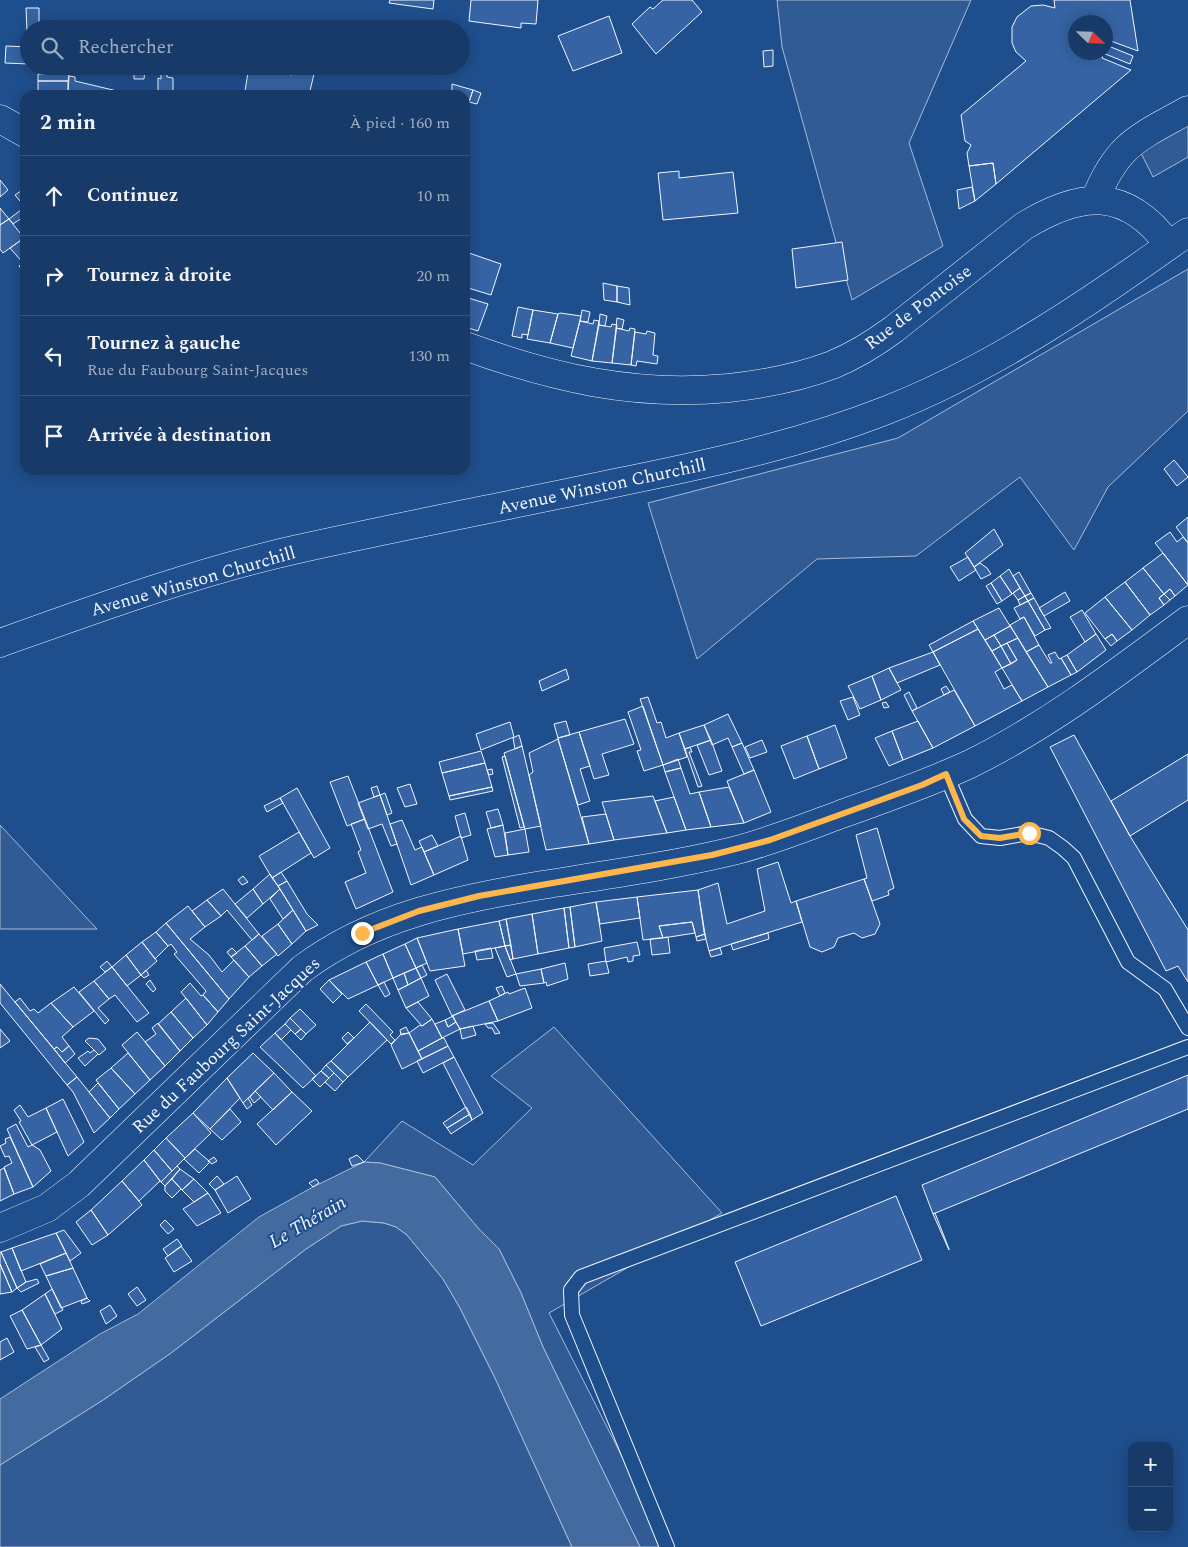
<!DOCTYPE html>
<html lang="fr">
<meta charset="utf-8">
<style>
:root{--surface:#173a69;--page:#244571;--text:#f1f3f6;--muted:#9eadc0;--line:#36547d}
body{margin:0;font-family:Spectral,serif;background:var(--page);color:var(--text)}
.controls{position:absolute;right:15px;bottom:15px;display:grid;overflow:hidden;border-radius:10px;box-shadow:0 2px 12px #0003}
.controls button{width:45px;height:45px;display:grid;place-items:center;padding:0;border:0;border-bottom:1px solid var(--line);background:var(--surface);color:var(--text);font:25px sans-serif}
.compass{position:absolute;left:1068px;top:15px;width:45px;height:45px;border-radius:50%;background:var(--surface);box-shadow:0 2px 12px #0003;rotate:113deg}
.stop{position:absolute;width:15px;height:15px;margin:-11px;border:4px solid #ffb74d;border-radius:50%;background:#fff}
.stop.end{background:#ffb74d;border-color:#fff;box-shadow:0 1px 5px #0008}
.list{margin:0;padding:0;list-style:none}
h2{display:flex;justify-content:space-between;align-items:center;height:65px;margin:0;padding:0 20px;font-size:21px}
h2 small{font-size:16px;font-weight:400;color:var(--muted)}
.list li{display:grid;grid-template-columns:32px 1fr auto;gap:15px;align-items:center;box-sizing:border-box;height:80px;padding:0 20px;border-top:1px solid var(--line)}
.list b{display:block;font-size:19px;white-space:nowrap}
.list p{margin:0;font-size:16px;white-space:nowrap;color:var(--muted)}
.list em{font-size:16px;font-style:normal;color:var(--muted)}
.icon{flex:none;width:28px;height:28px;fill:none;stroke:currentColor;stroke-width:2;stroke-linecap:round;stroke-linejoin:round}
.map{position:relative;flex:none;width:1188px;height:1547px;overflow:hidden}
.search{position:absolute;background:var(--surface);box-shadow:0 2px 12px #0003;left:20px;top:20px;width:450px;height:55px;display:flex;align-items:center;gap:12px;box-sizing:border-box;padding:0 18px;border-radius:28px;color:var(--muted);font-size:19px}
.panel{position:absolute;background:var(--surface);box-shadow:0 2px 12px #0003;left:20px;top:90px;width:450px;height:385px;border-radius:15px}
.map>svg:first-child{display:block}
</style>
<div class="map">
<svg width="1188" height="1547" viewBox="0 0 1188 1547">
<rect width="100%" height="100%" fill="#1f4e8c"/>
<path fill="#305b95" stroke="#a8bbd7" d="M777 0H971L909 143 943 246 852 300 782 47Z
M1188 122V157L1153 177 1139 149Z
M1188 269V411L1108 487 1074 550 1020 477 916 556 817 559 697 659 648 503 898 438Z
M0 825 97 929H0Z
M554 1027 722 1213 549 1313 668 1547H640L543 1347 521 1293 499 1249 478 1228 435 1177 380 1163 364 1162 402 1121 473 1165 532 1108 491 1076Z
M362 1221 384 1223 396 1227 407 1235 443 1279 460 1308 495 1378 572 1547H0V1465L103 1400 171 1353 306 1249 341 1226Z"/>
<path fill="#446ba0" stroke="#a8bbd7" d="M364 1162 380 1163 435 1177 478 1228 499 1249 521 1293 543 1347 640 1547H572L495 1378 460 1308 443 1279 407 1235 396 1227 384 1223 362 1221 341 1226 306 1249 171 1353 103 1400 0 1465V1399L100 1334 138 1314 259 1217 313 1187Z"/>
<path fill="#3563a3" stroke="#f2f6ff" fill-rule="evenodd" d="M390 0H434L433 9 389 3Z
M471 0H538L536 24 521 23V28L469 21Z
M663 0H692L702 12 656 54 632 24 650 7 653 9Z
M1054 0H1130L1138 51 1108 40 1106 45 1133 56 1130 64 1103 53 1102 58 1131 70 996 184 993 163 969 166 967 153 971 145 965 141 961 115 1026 61 1016 52 1012 43V27L1017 17 1031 6 1043 5 1055 8ZM1076 22H1106V52H1076Z
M26 8H39V29H29V32H27Z
M609 16 622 53 573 71 558 36Z
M6 46 29 47V64L5 63Z
M773 50V66L764 67 763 51Z
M134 66H167V77L173 78V95H158V78L161 79V70H145L144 79H134Z
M249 66 292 75 293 69 314 74 309 95H263L245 91Z
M38 74H69L68 81H38Z
M69 76 75 77V81L134 95H68Z
M38 81H68V95H38Z
M452 84 473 90 469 102 465 101V95H452Z
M473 90 481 93 477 104 469 102Z
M993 163 996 184 975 201 969 166Z
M679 171V178L733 172 738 213 663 220 658 173Z
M0 180 8 190 0 197Z
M972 187 975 201 959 209 957 190Z
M25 188V207L15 195Z
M25 207V216L13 224 9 219Z
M0 208 9 219 0 225Z
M9 219 24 238 3 253 0 249V225Z
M24 238 25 270 23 271 19 266 23 263 10 248Z
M842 242 848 280 796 288 792 249Z
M469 253 501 264 491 295 465 287V262H466Z
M603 283 617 286V302L604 300Z
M617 286 629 288 630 305 617 302Z
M465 297 488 304 478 331 465 327Z
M518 307 533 310 528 335 522 334V338L512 336Z
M533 310 558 314 550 343 527 339Z
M582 310 590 312 588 322 580 321Z
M560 313 581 316 573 348 550 343 558 314Z
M600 314 607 316 605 326 599 325Z
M617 318 624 320 622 329 616 328Z
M594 320 599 321 592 361 571 356 580 321 593 324Z
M612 324 617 325 612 363 592 361 599 325 611 327Z
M616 328 629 331 630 328 635 329 631 365 612 363Z
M647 331 655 333 653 355 658 356 657 364 637 361 636 366 631 365 635 332 646 334Z
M1174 460 1188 477 1177 486 1164 469Z
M1188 517V543L1176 527Z
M994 529 1003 545 974 567 965 553Z
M1170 532 1177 542 1183 537 1188 543V585L1155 543Z
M1163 553 1188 585 1175 596 1170 589 1164 594 1143 568Z
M968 557 976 570 959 581 950 567Z
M980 563 987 568 991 574 981 579 974 567Z
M1143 568 1164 594 1159 598 1164 605 1150 615 1125 582Z
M1009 569 1020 588 1012 594 1000 576Z
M1019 572 1031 593 1025 596 1013 576Z
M1000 576 1012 594 1002 601 991 583Z
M1125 582 1150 615 1132 630 1105 597Z
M991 583 1002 601 997 604 986 586Z
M1020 588 1025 596 1018 600 1013 593Z
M1170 589 1175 596 1170 600 1164 594Z
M1065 592 1070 601 1044 616 1039 608Z
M1031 593 1034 598 1028 601 1025 596Z
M1164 594 1170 600 1164 605 1159 598Z
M1025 596 1028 601 1020 605 1018 600Z
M1105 597 1132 630 1117 641 1112 634 1105 639 1085 613Z
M1034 598 1044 616 1051 628 1045 630 1028 601Z
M1028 601 1045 630 1035 636 1024 617 1020 619 1014 608Z
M999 608 1010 626 985 640 973 621Z
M1082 610 1096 634 1085 642 1070 617Z
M1024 617 1039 645 1026 652 1010 625Z
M973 621 978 629 933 652 929 645Z
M1010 626 1018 638 1001 646 994 635Z
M978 629 1002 668 995 672 1004 689 1012 685 1022 701 975 726 933 652Z
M1096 634 1106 650 1077 672 1067 655Z
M1112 634 1117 641 1111 646 1105 639Z
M994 635 1001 646 992 651 985 640Z
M1018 638 1048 687 1022 701 1002 668 1017 660 1007 643Z
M1007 643 1017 660 1011 664 1001 646Z
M1039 645 1050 663H1052L1048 655 1055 652 1059 659 1061 658 1071 675 1048 687 1026 652Z
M1001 646 1011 664 1002 668 992 651Z
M933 652 940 665 897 683 889 668Z
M1067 655 1077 672 1071 675 1061 658Z
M889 668 901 690 881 700 872 676Z
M566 669 569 679 542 691 539 681Z
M872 676 881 700 860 709 848 686Z
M946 686 950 692 944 695 941 689Z
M954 690 975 726 933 748 912 711Z
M909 692 917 708 912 711 904 695Z
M648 697 657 723 661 722 666 738 679 733 687 757 663 765 640 699Z
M853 697 860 715 848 720 840 701Z
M886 702 889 707 884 708 882 703Z
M643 706 663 765 644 771 637 751 641 750 628 712Z
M728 714 742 743 732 747 728 738 712 745 704 725Z
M625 719 634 744 602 754 609 775 594 779 579 732Z
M566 721 570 735 558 738 554 724Z
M918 721 933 748 903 760 892 731Z
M510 722 514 737 481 750 476 734Z
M704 725 711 740 685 749 679 733Z
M835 725 847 758 819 769 807 736Z
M892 731 903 760 889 766 875 738Z
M579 732 590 766 580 769 590 801 578 805 558 739V738Z
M519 735 522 746 515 749 513 738Z
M1074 735 1130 836 1188 930V982L1178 966 1166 971 1050 747Z
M807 736 819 769 794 779 781 746Z
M558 739 589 844 546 850 529 775 533 772 529 753Z
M711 740 722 771 709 775 697 745Z
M762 740 767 752 750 758 745 747Z
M742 743 754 770 744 774 732 747Z
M522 746 541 826 525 829 504 753Z
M690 747 692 752H689L702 786 698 787 685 749Z
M481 751 485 763 442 773 439 762Z
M1188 754V800L1130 836 1111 801Z
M505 756 524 827 520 828 502 757Z
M678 759 681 768 665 772 663 765Z
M485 763 492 787 449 796 442 773Z
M681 768 690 794 699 792 711 827 686 830 665 772Z
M492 769 493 774 489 775 487 770Z
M754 770 771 812 744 823 727 781Z
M348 776 365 819 347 826 330 782Z
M410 784 417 804 405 807 397 788Z
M377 786 380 795 374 797 371 788Z
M492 787 493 791 450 800 449 796Z
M729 787 744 823 711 827 699 792Z
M297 788 330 848 314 858 280 798Z
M385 793 392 813 387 815 380 795Z
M380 795 397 844 391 846 382 824 368 829 358 803Z
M653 796 667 833 614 840 602 802Z
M674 797 686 830 667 833 655 801Z
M280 798 283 803 267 812 264 806Z
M498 809 503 825 491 828 486 812Z
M465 813 471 835 461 838 455 816Z
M606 814 614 840 589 844 582 817Z
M365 819 393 892 356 909 345 882 366 873 358 852 361 850 351 824Z
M402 820 415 850 422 847 434 875 411 885 390 824Z
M503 825 508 855 495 857 487 829Z
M877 828 894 888 888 891 889 895 872 901 864 879 867 878 856 835Z
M525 829 529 852 508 855 505 833Z
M299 832 311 853 272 878 259 856Z
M432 835 438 846 424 852 419 841Z
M461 836 468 860 434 875 424 852Z
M778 862 791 903 796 901 802 922 709 951 704 932 698 890 718 883 727 924 765 911 757 869Z
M281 872 287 881 278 886 272 878Z
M270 874 280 889 263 904 253 889Z
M243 876 248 882 242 885 238 880Z
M864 879 880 924 875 934 862 938 854 933 838 938 834 947 822 952 810 947 796 901Z
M287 881 307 914 318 925 306 931 278 886Z
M223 889 259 934 252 940 227 910 221 916 207 900Z
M253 889 263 904 247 918 235 904Z
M280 889 293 910 283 919 270 899Z
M698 890 705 934 696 937 692 922 659 926 663 938 643 940 637 897Z
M637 897 640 918 600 924 596 902Z
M207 900 221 916 205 927 192 911Z
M596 902 602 941 575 947 570 907Z
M188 906 205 927 190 939 209 955 222 972 234 960 249 977 229 999 166 923Z
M570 907 575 947 569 948 564 908Z
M564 908 569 948 538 954 532 914Z
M293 910 306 931 292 944 278 924Z
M532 914 538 954 513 959 506 919Z
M506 919 511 945 505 946 499 921Z
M499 921 505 946 463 954 458 929Z
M692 922 695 933 663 938 659 926Z
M166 923 229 999 218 1012 203 995 206 991 174 954 177 952 171 944 168 946 156 932Z
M278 924 292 944 278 956 262 936Z
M458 929 465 966 430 971 417 938Z
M156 932 168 946 155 959 142 942Z
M768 933 769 939 733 950 731 944Z
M259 934 277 954 262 966 245 946Z
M705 934 706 939 697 941 696 937Z
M668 937 670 953 652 955 650 939Z
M417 938 427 963 416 968 405 944Z
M142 942 157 961 141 975 126 955Z
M637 942 640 955 633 956V961L628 962 627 957 606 962 604 948Z
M405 944 416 968 393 978 383 954Z
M511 945 513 959 510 960 505 946Z
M245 946 262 966 249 977 231 957Z
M505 946 516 974 507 977 495 948Z
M232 948 237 953 231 957 227 952Z
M491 948 493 958 477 960 475 951Z
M720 948 722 954 711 957 709 951Z
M383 954 393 978 378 985 366 962Z
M126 955 141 975 127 986 112 967Z
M107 961 112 967 105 972 100 967Z
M606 961 609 973 590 976 588 964Z
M366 962 378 985 348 999 329 980Z
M565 963 568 979 547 986 546 982 544 983 541 969Z
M422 965 427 975 421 978 416 968Z
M112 967 149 1013 137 1022 115 995 109 999 94 981Z
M416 968 421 978 408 985 404 973Z
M541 969 544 983 520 986 516 974Z
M146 970 149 975 144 978 141 975Z
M404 973 408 985 398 990 393 978Z
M447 974 465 1010 452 1016 435 980Z
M421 978 429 996 406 1008 398 990Z
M150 980 156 989 153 992 146 984Z
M329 980 342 994 333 1003 320 989Z
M94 981 109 999 98 1008 109 1020 105 1024 79 992Z
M384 982 390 994 385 997 378 985Z
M190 983 201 996 203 995 218 1012 207 1025 181 992Z
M0 984 77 1077 67 1085 0 1003Z
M502 986 505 993 500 996 496 988Z
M74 987 94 1011 73 1027 51 1003Z
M525 988 532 1008 498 1021 489 1001 508 992 509 994Z
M20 998 30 1011 34 1009 38 1013 51 1003 73 1027 62 1037 69 1046 62 1052 57 1047 54 1049 15 1002Z
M186 998 207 1025 193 1038 171 1012Z
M489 1001 498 1021 460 1029 452 1016Z
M418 1002 432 1019 422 1026 406 1008Z
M366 1004 393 1032 390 1035 395 1040 391 1044 359 1011Z
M300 1009 316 1025 306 1034 290 1018Z
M171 1012 193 1038 180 1051 158 1024Z
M453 1016 456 1022 448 1027 445 1020Z
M290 1018 301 1029 295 1034 285 1024Z
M432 1019 442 1038 418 1051 409 1033 420 1025 422 1026Z
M445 1020 448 1027 456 1022 460 1029 442 1038 435 1024Z
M370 1022 387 1040 348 1077 331 1061Z
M158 1023 180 1051 165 1066 145 1042 156 1034 152 1028Z
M493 1023 500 1033 495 1034 492 1028H488L485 1024Z
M285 1024 291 1030 281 1040 275 1033Z
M473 1026 476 1035 462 1039 460 1029Z
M406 1027 409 1033 401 1035 400 1030Z
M0 1029 10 1041 0 1048Z
M301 1029 306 1034 301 1040 295 1034Z
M137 1032 165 1066 150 1080 122 1045Z
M348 1032 354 1038 347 1044 342 1038Z
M275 1033 316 1076 303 1088 260 1047Z
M409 1033 422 1059 402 1069 391 1045 401 1034Z
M89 1038 98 1039 106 1049 99 1055 85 1041Z
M442 1038H444L448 1046 422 1059 418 1051Z
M69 1046 75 1054 65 1063 54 1049 57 1047 62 1052Z
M448 1046 454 1057 423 1073 417 1061Z
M94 1050 98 1054 85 1066 78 1058 88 1051 90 1053Z
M128 1053 150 1080 135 1094 111 1068Z
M253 1053 274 1073 243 1103 227 1078Z
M454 1057 483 1113 472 1120 443 1063Z
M331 1061 348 1077 343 1082 326 1065Z
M326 1065 334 1073 329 1078 321 1071Z
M111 1068 135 1094 119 1109 96 1080Z
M321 1071 329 1078 320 1087 312 1079Z
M274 1073 292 1092 273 1110 255 1091Z
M334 1073 343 1082 335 1091 325 1082Z
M1188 1075V1109L933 1214 922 1185Z
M77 1077 110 1118 94 1133 73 1092 67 1085Z
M227 1078 240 1098 210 1129 193 1113Z
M98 1083 119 1109 110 1118 89 1092Z
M255 1091 261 1097 254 1103 250 1097Z
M292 1092 312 1111 276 1145 257 1124Z
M248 1098 252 1105 247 1109 243 1103Z
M63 1099 84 1142 68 1156 46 1108Z
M20 1105 28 1117 46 1108 57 1132 32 1145 19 1122 21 1121 14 1110Z
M466 1107 470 1114 447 1128 443 1123Z
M230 1109 241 1122 222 1140 210 1129Z
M193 1113 211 1133 185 1158 166 1138Z
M470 1114 472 1120 451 1134 447 1128Z
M16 1124 28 1147 32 1145 40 1150 51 1171 33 1187 7 1129Z
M10 1137 33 1187 14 1194 4 1167 12 1163 9 1156 5 1157 0 1146 6 1143 5 1139Z
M166 1138 185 1158 172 1171 154 1150Z
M195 1149 210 1162 199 1173 184 1159Z
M154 1150 172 1171 161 1182 144 1160Z
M357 1155 364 1162 352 1166 349 1159Z
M214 1157 217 1161 212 1164 208 1161Z
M144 1160 160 1181 139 1201 122 1181Z
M177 1166 180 1169 165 1186 161 1182Z
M4 1168 14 1194 0 1201V1170Z
M180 1169 194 1179 182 1190 172 1179Z
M217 1176 224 1184 215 1190 209 1184Z
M237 1176 251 1199 228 1213 215 1190Z
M172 1179 181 1189 172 1198 165 1191V1186Z
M194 1179 208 1193 194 1202 182 1190Z
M316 1179 319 1183 313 1187 309 1183Z
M122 1181 142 1205 108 1235 91 1210Z
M208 1193 221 1213 197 1226 183 1209Z
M896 1196 922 1260 761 1326 735 1262Z
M91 1210 108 1235 92 1245 76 1222Z
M935 1213 949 1249V1250L933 1214Z
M165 1220 174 1229 168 1234 160 1225Z
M64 1230 81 1253 70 1261 56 1233Z
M56 1233 66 1253 21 1271 12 1248Z
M177 1239 182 1246 168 1256 163 1249Z
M181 1246 192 1261 174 1272 165 1258Z
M12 1248 26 1282 17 1288 1 1252Z
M0 1252H1L17 1288 12 1292 0 1264Z
M66 1253 73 1268 46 1276 40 1264Z
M0 1264 12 1292 0 1294Z
M73 1268 87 1298 61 1308 46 1276Z
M37 1279 39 1283 21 1292 17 1288 26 1282Z
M137 1287 146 1300 137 1306 128 1294Z
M52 1289 63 1310 55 1314 45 1294Z
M45 1294 62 1329 41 1345 22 1310Z
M87 1298 90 1301 82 1304 81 1301Z
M110 1305 117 1316 106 1324 100 1311Z
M22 1310 41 1345 27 1349 10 1316Z
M7 1338 14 1352 0 1360V1342Z
M41 1345 49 1359 44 1362 35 1347Z"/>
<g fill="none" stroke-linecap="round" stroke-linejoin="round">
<g stroke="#f2f6ff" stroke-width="16">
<path id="service" d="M946 775 965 819 981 836 1000 838 1029 833 1049 838 1063 848 1074 858 1128 962 1165 989 1188 1028
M667 1547 572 1315 571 1290 581 1277 1188 1047"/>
</g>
<g stroke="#f2f6ff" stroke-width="29">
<path id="minor" d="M1095 200C1117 144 1138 138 1188 110
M0 1228 47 1208 79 1184 302 969C372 916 458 899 542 885 606 875 671 866 733 851 769 842 804 828 839 815 883 799 927 784 970 764 1049 725 1118 672 1188 620"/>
</g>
<g stroke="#f2f6ff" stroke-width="29">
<path id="tertiary" d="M0 119 25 133
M465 346C553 378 634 397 729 388 764 384 798 378 832 365 854 356 875 343 894 329L1024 226C1081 191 1126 187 1169 245"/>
</g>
<g stroke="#f2f6ff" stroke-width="29">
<path id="secondary" d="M0 643C98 608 196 572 298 549 402 526 506 506 610 484 704 465 798 445 887 410 996 367 1093 300 1188 232"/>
</g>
<use href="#service" stroke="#1f4e8c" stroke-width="14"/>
<use href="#minor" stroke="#1f4e8c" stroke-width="28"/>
<use href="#tertiary" stroke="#1f4e8c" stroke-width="28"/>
<use href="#secondary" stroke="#1f4e8c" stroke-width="28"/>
</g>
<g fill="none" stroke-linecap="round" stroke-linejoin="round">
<path stroke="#ffb74d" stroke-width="6" d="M362 933 419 911 479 896 712 855 770 840 922 785 946 774 964 819 981 836 1000 838 1029 833"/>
</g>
<g text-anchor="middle" stroke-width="4" stroke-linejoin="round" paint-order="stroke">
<g font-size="18" fill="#f2f6ff" stroke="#1f4e8c">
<text transform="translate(918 307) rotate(-37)" y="6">Rue de Pontoise</text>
<text transform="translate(602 486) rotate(-12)" y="6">Avenue Winston Churchill</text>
<text transform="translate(193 581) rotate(-16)" y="6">Avenue Winston Churchill</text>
<text transform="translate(226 1045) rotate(-43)" y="6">Rue du Faubourg Saint-Jacques</text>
</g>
<g font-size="19" font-style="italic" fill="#f2f6ff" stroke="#1f4e8c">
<text transform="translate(307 1221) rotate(-30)" y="7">Le Thérain</text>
</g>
</g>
</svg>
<div class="controls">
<button>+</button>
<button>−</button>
</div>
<svg class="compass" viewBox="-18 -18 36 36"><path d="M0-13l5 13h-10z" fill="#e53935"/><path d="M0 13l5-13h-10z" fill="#9eadc0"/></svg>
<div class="stop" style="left:1029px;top:833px"></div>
<div class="stop end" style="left:362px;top:933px"></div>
<div class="search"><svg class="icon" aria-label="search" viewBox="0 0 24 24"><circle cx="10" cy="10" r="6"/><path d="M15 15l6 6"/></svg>Rechercher</div>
<section class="panel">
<h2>2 min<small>À pied · 160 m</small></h2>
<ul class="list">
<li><svg class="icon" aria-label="ahead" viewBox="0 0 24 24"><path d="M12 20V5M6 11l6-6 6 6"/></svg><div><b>Continuez</b></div><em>10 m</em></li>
<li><svg class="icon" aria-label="right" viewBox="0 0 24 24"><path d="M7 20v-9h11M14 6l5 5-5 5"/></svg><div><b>Tournez à droite</b></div><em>20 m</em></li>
<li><svg class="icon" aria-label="left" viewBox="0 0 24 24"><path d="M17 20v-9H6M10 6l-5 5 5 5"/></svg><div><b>Tournez à gauche</b><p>Rue du Faubourg Saint-Jacques</p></div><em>130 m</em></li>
<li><svg class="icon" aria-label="arrive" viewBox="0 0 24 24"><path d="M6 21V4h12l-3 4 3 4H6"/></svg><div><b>Arrivée à destination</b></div></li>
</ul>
</section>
</div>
